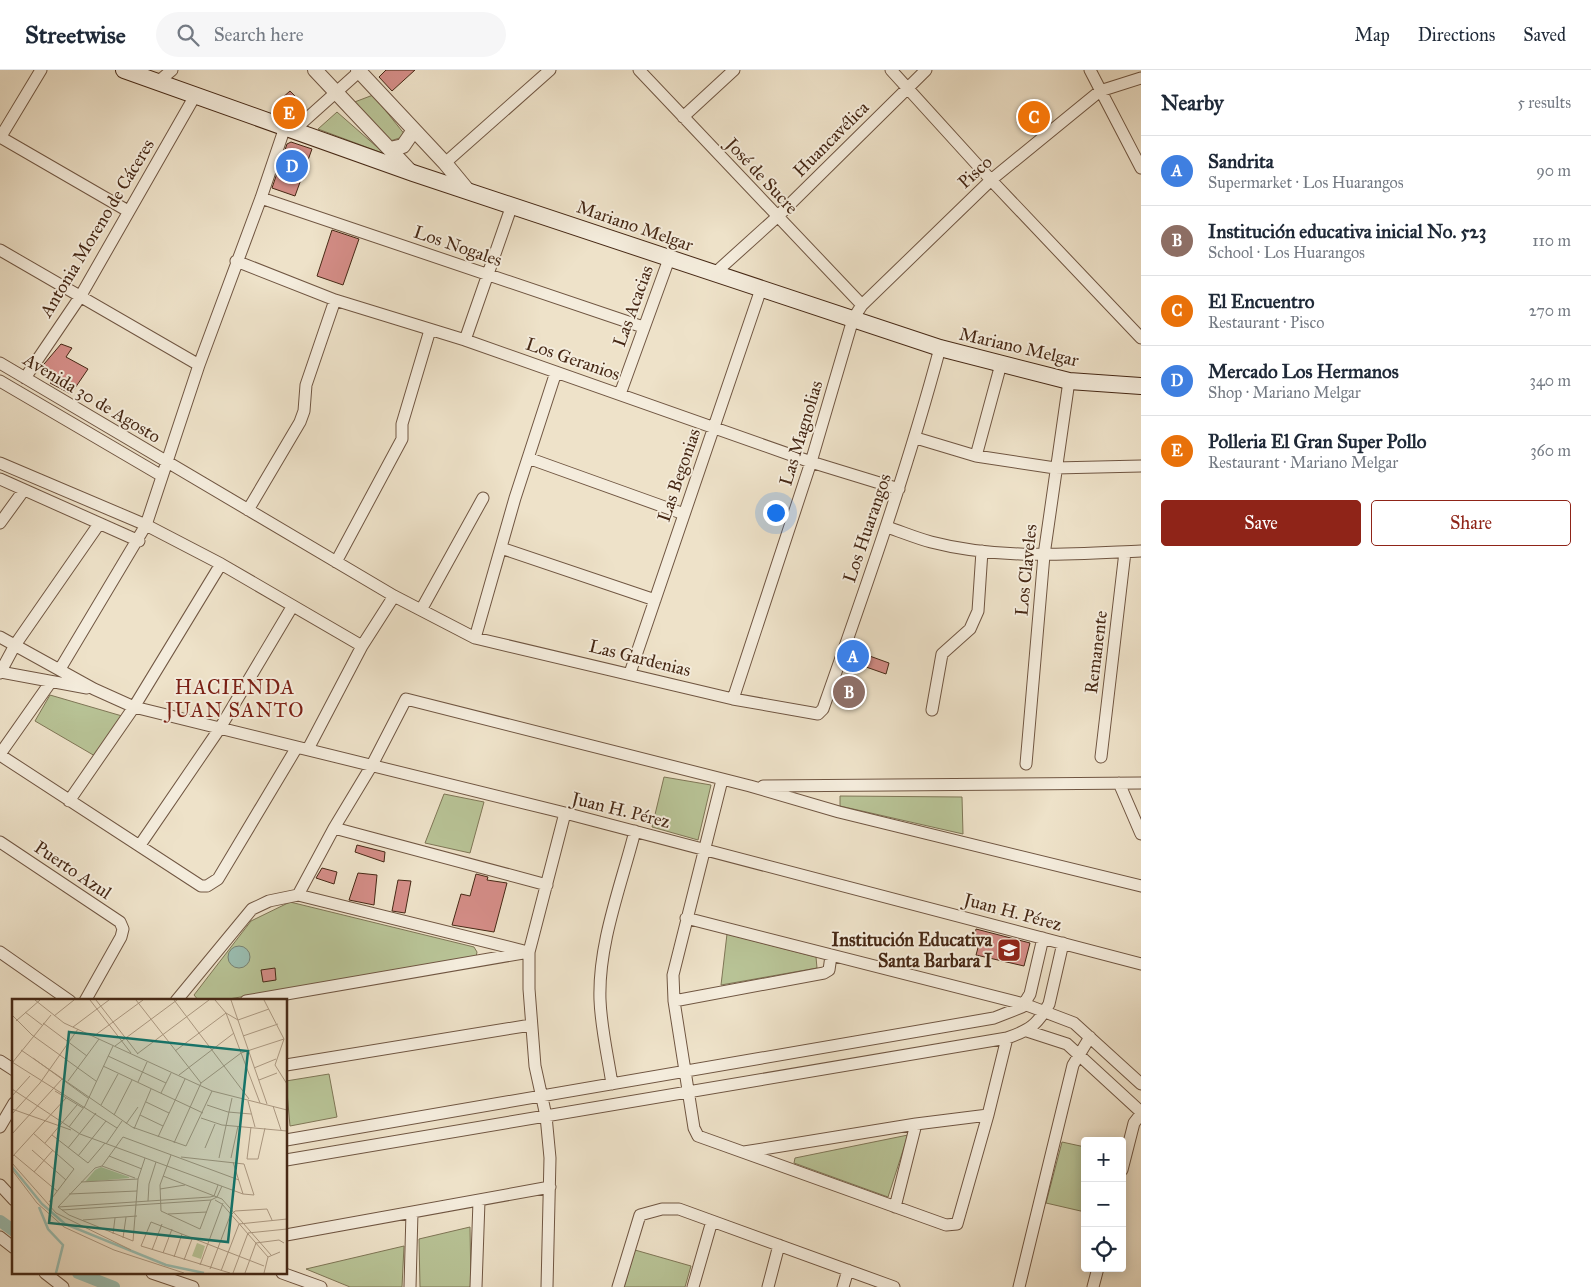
<!DOCTYPE html>
<meta charset="utf-8">
<style>
:root{--surface:#fff;--page:#f6f6f7;--text:#1f2937;--muted:#747a83;--line:#e0e1e3;--accent:#8f2418}
body{margin:0;font-family:"IM FELL Great Primer",serif;background:var(--page);color:var(--text)}
.controls{position:absolute;right:15px;bottom:15px;display:grid;overflow:hidden;border-radius:5px;box-shadow:0 2px 12px #0003}
.controls button{width:45px;height:45px;display:grid;place-items:center;padding:0;border:0;border-bottom:1px solid var(--line);background:var(--surface);color:var(--text);font:25px sans-serif}
.you{position:absolute;left:775px;top:442px;width:18px;height:18px;margin:-12px;border:4px solid #fff;border-radius:50%;background:#1a73e8;box-shadow:0 0 0 8px #1a73e833}
.badge{display:grid;place-items:center;width:32px;height:32px;border-radius:50%;background:var(--accent);color:#fff;font-size:16px;font-weight:700}
.pin{position:absolute;translate:-50% -50%;border:2px solid #fff;box-shadow:0 1px 5px #0006}
.list{margin:0;padding:0;list-style:none}
h2{display:flex;justify-content:space-between;align-items:center;height:65px;margin:0;padding:0 20px;font-size:21px}
h2 small{font-size:16px;font-weight:400;color:var(--muted)}
.list li{display:grid;grid-template-columns:32px 1fr auto;gap:15px;align-items:center;box-sizing:border-box;height:70px;padding:0 20px;border-top:1px solid var(--line)}
.list b{display:block;font-size:19px;white-space:nowrap}
.list p{margin:0;font-size:16px;white-space:nowrap;color:var(--muted)}
.list em{font-size:16px;font-style:normal;color:var(--muted)}
.actions{display:flex;gap:10px;padding:15px 20px}
.actions a{flex:1;padding:11px 0;border:1px solid var(--accent);border-radius:5px;text-align:center;font-size:18px;color:var(--accent)}
.actions .main{background:var(--accent);color:#fff}
.icon{flex:none;width:28px;height:28px;fill:none;stroke:currentColor;stroke-width:2;stroke-linecap:round;stroke-linejoin:round}
.map{position:relative;flex:none;width:1141px;height:1217px;overflow:hidden}
header{display:flex;align-items:center;gap:30px;box-sizing:border-box;height:70px;padding:0 25px;background:var(--surface);border-bottom:1px solid var(--line)}
header strong{font-size:24px}
nav{display:flex;gap:28px;margin-inline-start:auto;font-size:18px}
.search{width:350px;height:45px;background:var(--page);display:flex;align-items:center;gap:12px;box-sizing:border-box;padding:0 18px;border-radius:28px;color:var(--muted);font-size:19px}
main{display:flex}
aside{flex:1;background:var(--surface)}
.map>svg:first-child{display:block}
</style>
<header>
<strong>Streetwise</strong>
<div class="search"><svg class="icon" aria-label="search" viewBox="0 0 24 24"><circle cx="10" cy="10" r="6"/><path d="M15 15l6 6"/></svg>Search here</div>
<nav><a>Map</a><a>Directions</a><a>Saved</a></nav>
</header>
<main>
<div class="map">
<svg width="1141" height="1217" viewBox="0 0 1141 1217">
<rect width="100%" height="100%" fill="#eee2c9"/>
<filter id="stains"><feTurbulence type="fractalNoise" baseFrequency=".004" numOctaves="4"/><feColorMatrix values="0 0 0 0 .2 0 0 0 0 .09 0 0 0 0 .02 0 0 0 .5 -.17"/></filter>
<radialGradient id="worn" r=".72"><stop offset=".6" stop-color="#630" stop-opacity="0"/><stop offset="1" stop-color="#630" stop-opacity=".3"/></radialGradient>
<path fill="#b8c396" stroke="#7f7656" d="M373 25 406 66 390 71 352 33Z
M337 42 385 84 318 59Z
M50 625 122 646 95 686 35 651Z
M664 707 711 715 698 770 652 757Z
M444 724 484 732 470 783 425 773Z
M840 726 962 727 963 764 840 736Z
M290 832 474 877 477 882 476 887 217 931H199L194 925 251 851Z
M727 864 816 887 817 898 721 915Z
M329 1004 337 1047 290 1056 286 1011Z
M908 1065 888 1127 794 1093 795 1088Z
M1062 1072 1085 1077V1142L1046 1133Z
M470 1157 471 1217H420L419 1169Z
M404 1176 402 1217H350L306 1199Z
M635 1180 691 1196 685 1217H624Z"/>
<path fill="#9abeb2" stroke="#788273" d="M228 887a11 11 0 1 1 22 0a11 11 0 1 1-22 0Z"/>
<g fill="none" stroke-linecap="round" stroke-linejoin="round">
<path stroke="#9abeb2" stroke-width="12" d="M0 1151 14 1161
M78 1203 114 1217"/>
</g>
<path fill="#d48d87" stroke="#462815" d="M386 0H415L392 21 379 7Z
M290 21 303 34 292 45H287L273 36Z
M291 72 312 79 295 126 272 118 287 74Z
M332 160 359 169 343 215 317 206Z
M61 274 72 278 66 287 88 299 71 324 50 313 52 311 39 300Z
M853 580 889 593 886 604 849 591Z
M357 775 385 782 384 792 355 782Z
M322 798 337 802 334 814 316 808Z
M358 803 377 805 374 835 349 830Z
M476 804 488 807 487 810 507 813 494 862 452 855 461 824 470 826Z
M398 810 411 811 405 843 392 841Z
M976 859 1030 873 1024 896 976 885 979 874 973 873Z
M275 898 276 910 263 912 261 900Z"/>
<g fill="none" stroke-linecap="round" stroke-linejoin="round">
<g stroke="#705642" stroke-width="13">
<path id="minor" d="M639 0 862 235
M891 0 991 110 1141 268
M1090 0 1141 98
M159 11 172 0
M683 47 734 0
M294 60 361 0
M0 67 128 141
M0 68 41 0
M445 93 550 0
M261 128 643 257
M0 180 199 295
M236 191 335 230 465 270 811 392 899 419
M715 203 777 147 926 0
M465 270 512 135
M0 293 394 526 475 568 733 629 818 644 823 639C865 520 907 401 940 278
M25 308 80 227 196 24
M0 311 162 406
M620 324 669 189
M916 368 976 386 1055 398 1141 396
M976 386 1001 294
M528 388 684 444
M0 393 146 455 221 494 362 576
M0 409 139 471
M248 440 300 352 304 341 306 315 335 230
M0 453 24 420
M887 457C902 462 916 468 931 472 1000 490 1071 484 1141 481
M501 478 655 530
M336 492 402 369V354L430 260
M421 540 483 428
M0 567 94 619 134 637 565 743 1141 894
M475 568 515 428 556 302
M60 599 146 455 199 295 261 128 285 57
M0 602 87 618
M0 603 15 575 99 454
M630 603 761 219
M733 629 811 392 853 249 862 235 991 110 1100 21 1141 8
M932 640 942 584 970 559 978 541 982 481
M308 679 362 576 394 526
M0 684 50 613
M0 685 201 816H207L218 809 297 677
M1101 687 1125 482
M1026 694 1044 485 1069 311
M722 710 673 905 674 931 694 1058 698 1066 946 1155 957 1154 988 1045 1007 968
M1119 713 1141 764
M763 716 1141 713
M69 731 134 637 221 494
M334 758 547 815
M0 772 120 852 123 859 121 867 85 931
M140 775 220 658 292 537
M298 825 524 881
M686 848 1024 934 1074 953 1141 1014
M0 882 70 931
M176 931 252 839 269 831 298 825 334 758 372 695 406 629 750 716 839 742 1141 816
M246 931 529 882
M674 931 824 903 829 900 831 886
M1027 961 1067 974 1141 1042
M0 991 14 1000
M286 995 531 955
M612 1014C608 987 601 958 600 930 598 874 621 816 635 761
M0 1057 14 1033
M286 1070 994 948 1022 937 1030 924 1043 868
M744 1082 916 1054 988 1045
M286 1090 1007 968C1030 960 1037 955 1049 934L1063 873
M1122 1100 1134 1053 1141 1044
M0 1115 14 1130
M895 1137 916 1054
M286 1165 550 1117
M0 1167 14 1178
M45 1203 63 1217
M152 1203 193 1217
M282 1203 321 1217
M410 1217 412 1142
M476 1217 479 1131
M547 1217 550 1088 546 1046 535 996 529 919V882L565 743
M618 1217 640 1145 662 1139H679L894 1217
M693 1217 712 1151
M768 1217 779 1175
M843 1217 848 1200
M1019 1217 1073 995 1090 967
M1093 1217 1098 1198"/>
</g>
<g stroke="#705642" stroke-width="16">
<path id="tertiary" d="M315 0 412 103
M358 0 445 93 469 122
M390 79 403 76 414 60"/>
</g>
<g stroke="#462815" stroke-width="18">
<path id="secondary" d="M124 0 413 103 940 278 1069 311 1141 316"/>
</g>
<use href="#minor" stroke="#f4ecdc" stroke-width="11"/>
<use href="#tertiary" stroke="#f4ecdc" stroke-width="14"/>
<use href="#secondary" stroke="#f4ecdc" stroke-width="16"/>
</g>
<defs>
<g id="school-square" transform="scale(1.25)"><rect x="-9" y="-9" width="18" height="18" rx="4" fill="#8f2418" stroke="#f4ecdc"/><path d="M0-5L7-2L0 1L-7-2ZM-4 1L0 2.5L4 1V4Q0 6-4 4Z" fill="#fff"/></g>
</defs>
<g fill-rule="evenodd">
<use href="#school-square" x="1009" y="880"/>
</g>
<g text-anchor="middle" stroke-width="4" stroke-linejoin="round" paint-order="stroke">
<g font-size="18" fill="#462815" stroke="#f4ecdc">
<text transform="translate(831 69) rotate(-45)" y="6">Huancavélica</text>
<text transform="translate(975 102) rotate(-42)" y="6">Pisco</text>
<text transform="translate(762 106) rotate(47)" y="6">José de Sucre</text>
<text transform="translate(635 156) rotate(19)" y="6">Mariano Melgar</text>
<text transform="translate(97 158) rotate(-59)" y="6">Antonia Moreno de Cáceres</text>
<text transform="translate(458 176) rotate(19)" y="6">Los Nogales</text>
<text transform="translate(633 236) rotate(-70)" y="6">Las Acacias</text>
<text transform="translate(1019 277) rotate(13)" y="6">Mariano Melgar</text>
<text transform="translate(573 289) rotate(19)" y="6">Los Geranios</text>
<text transform="translate(92 328) rotate(31)" y="6">Avenida 30 de Agosto</text>
<text transform="translate(801 363) rotate(-73)" y="6">Las Magnolias</text>
<text transform="translate(679 405) rotate(-71)" y="6">Las Begonias</text>
<text transform="translate(867 458) rotate(-71)" y="6">Los Huarangos</text>
<text transform="translate(1026 500) rotate(-84)" y="6">Los Claveles</text>
<text transform="translate(1096 582) rotate(-83)" y="6">Remanente</text>
<text transform="translate(640 588) rotate(14)" y="6">Las Gardenias</text>
<text transform="translate(621 740) rotate(14)" y="6">Juan H. Pérez</text>
<text transform="translate(73 800) rotate(34)" y="6">Puerto Azul</text>
<text transform="translate(1013 842) rotate(15)" y="6">Juan H. Pérez</text>
</g>
<g font-size="18" font-weight="bold" fill="#462815" stroke="#f4ecdc" text-anchor="end">
<text x="992" y="876">Institución Educativa<tspan x="992" dy="21">Santa Barbara I</tspan></text>
</g>
<g font-size="20" letter-spacing="1" fill="#7a1f14" stroke="#f4ecdc">
<text x="235" y="624">HACIENDA<tspan x="235" dy="23">JUAN SANTO</tspan></text>
</g>
</g>
<g transform="translate(12 929)">
<rect width="275" height="275" fill="#eee2c9"/>
<path d="M89 168 117 178V179L73 183 83 171ZM185 244 193 247 189 260 180 257Z" fill="#b8c396"/>
<path fill="none" stroke="#9abeb2" stroke-width="2.5" d="M0 168 30 205 53 225 154 266 192 274M27 208 36 230 51 246 44 274"/>
<path fill="none" stroke="#ab9881" stroke-width="1" d="M23 1 52 24 200 92 275 111M78 1 119 54M84 1 126 55M124 1 189 84M162 1 237 100M203 1 214 14 248 104M219 1 255 105M252 1 272 40 263 66 275 85M13 13 30 26M0 16 20 36 84 82M42 17 62 1M4 22 28 1M31 24 75 57M61 28 97 1M82 37 131 1M231 37 266 25M103 47 165 1M9 51 120 128 174 147 200 92M163 52 214 14 226 21 257 10M125 55 197 1M96 57 154 84M21 59 76 99M0 63 105 129M0 64 39 16M91 67 191 114M242 69 264 60M167 76 222 34M247 81 265 74M56 82 87 40M126 83 135 63M0 90 68 135 231 195 242 196 232 165 169 158M43 92 71 109M149 94 159 74M0 97 18 77M236 102 243 128M134 103 157 114M89 106 106 75M195 106 216 113 239 115M261 107 269 131M0 110 59 131M0 115 28 84 66 30M102 116 120 81M128 116 151 127M189 119 210 126 275 132M114 125 126 108M57 128 73 107 101 47M239 128 235 160H246L253 129M122 130 139 90M21 134 62 170 37 203M0 135 50 80M40 136 76 164 93 144M146 138 173 80M33 144 65 106M162 144 189 84 229 54 272 40M94 145 110 122M56 149 84 114M193 149 203 125M20 151 54 181M2 156 45 192M159 156 148 186 149 212 188 230 199 201M66 157 94 122M97 157 130 170M0 158 54 99M133 159 126 180 121 242 57 216 46 208 83 169 90 167 111 138 227 181M207 159 220 99M219 159 226 127M221 163 231 195M0 164 44 214 119 251M90 167 123 179M0 171 25 204 52 228 102 251 172 274M22 173 41 151M151 177 210 200 259 256M69 183 126 180M148 190 173 186M57 195 125 192M203 201 210 205 256 258M136 202 137 185 144 163M46 208 198 198 202 197 206 186M50 211 199 201 205 198 210 187M156 215 195 213M71 221 125 217M101 235 103 219M111 239 114 218M140 251 150 225M151 254 160 230M162 258 170 235M172 261 180 240M188 266 211 204M198 270 218 217 223 212 255 210 260 221M209 272 227 225 275 220M218 274 129 247 139 223 252 267M221 274 236 234 275 230M233 274 244 244 267 241 272 244M252 274 256 258 268 253"/>
<path fill="#0f766e" fill-opacity="0.15" stroke="#0f766e" stroke-width="2.5" d="M57 33 236 52 216 243 37 224Z"/>
<rect width="275" height="275" fill="none" stroke="#462815" stroke-width="2.5"/>
</g>
<rect width="100%" height="100%" filter="url(#stains)"/>
<rect width="100%" height="100%" fill="url(#worn)"/>
</svg>
<div class="controls">
<button>+</button>
<button>−</button>
<button><svg class="icon" aria-label="locate" viewBox="0 0 24 24"><circle cx="12" cy="12" r="6"/><path d="M12 2v4M12 18v4M2 12h4M18 12h4"/></svg></button>
</div>
<div class="you"></div>
<div class="pin badge" style="left:853px;top:586px;background:#3f7fe0">A</div>
<div class="pin badge" style="left:849px;top:622px;background:#8d6e63">B</div>
<div class="pin badge" style="left:1034px;top:47px;background:#e8710a">C</div>
<div class="pin badge" style="left:292px;top:96px;background:#3f7fe0">D</div>
<div class="pin badge" style="left:289px;top:43px;background:#e8710a">E</div>
</div>
<aside>
<h2>Nearby<small>5 results</small></h2>
<ul class="list">
<li><span class="badge" style="background:#3f7fe0">A</span><div><b>Sandrita</b><p>Supermarket · Los Huarangos</p></div><em>90 m</em></li>
<li><span class="badge" style="background:#8d6e63">B</span><div><b>Institución educativa inicial No. 523</b><p>School · Los Huarangos</p></div><em>110 m</em></li>
<li><span class="badge" style="background:#e8710a">C</span><div><b>El Encuentro</b><p>Restaurant · Pisco</p></div><em>270 m</em></li>
<li><span class="badge" style="background:#3f7fe0">D</span><div><b>Mercado Los Hermanos</b><p>Shop · Mariano Melgar</p></div><em>340 m</em></li>
<li><span class="badge" style="background:#e8710a">E</span><div><b>Polleria El Gran Super Pollo</b><p>Restaurant · Mariano Melgar</p></div><em>360 m</em></li>
</ul>
<div class="actions"><a class="main">Save</a><a>Share</a></div>
</aside>
</main>
